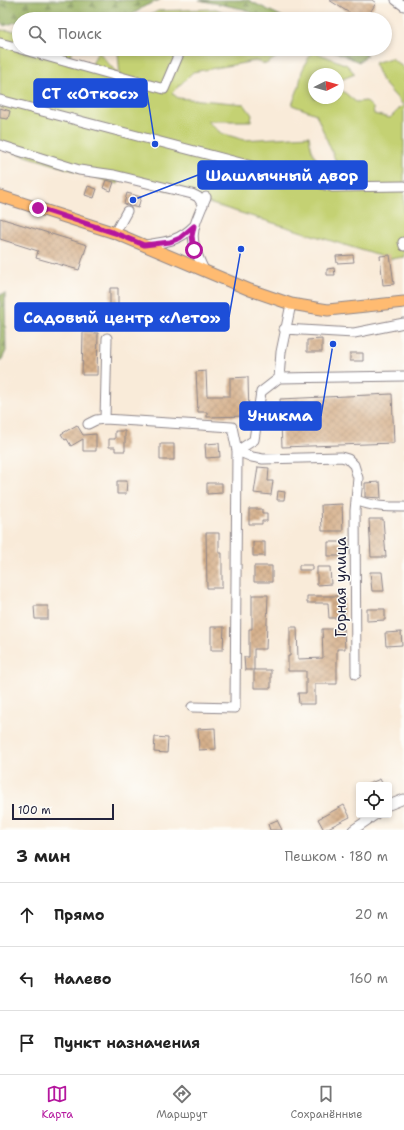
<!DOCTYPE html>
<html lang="ru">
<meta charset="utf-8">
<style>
:root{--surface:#fff;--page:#f2f2f2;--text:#222;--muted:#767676;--line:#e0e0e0;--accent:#b5179e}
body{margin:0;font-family:"Shantell Sans",sans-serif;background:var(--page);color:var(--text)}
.controls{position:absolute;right:12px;bottom:12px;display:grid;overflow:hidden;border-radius:4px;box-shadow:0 2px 6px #0003}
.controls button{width:36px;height:36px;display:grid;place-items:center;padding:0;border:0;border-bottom:1px solid var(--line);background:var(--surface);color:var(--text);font:20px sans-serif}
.compass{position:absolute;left:308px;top:68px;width:36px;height:36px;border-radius:50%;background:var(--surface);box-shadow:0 2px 6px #0003;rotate:85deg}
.scale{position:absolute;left:12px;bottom:10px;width:102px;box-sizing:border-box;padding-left:4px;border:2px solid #22223b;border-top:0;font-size:11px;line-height:14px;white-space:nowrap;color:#22223b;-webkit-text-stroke:3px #fdfcf7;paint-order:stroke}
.stop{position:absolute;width:12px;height:12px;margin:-9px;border:3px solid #b5179e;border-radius:50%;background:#fff}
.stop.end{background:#b5179e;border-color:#fff;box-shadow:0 1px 4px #0008}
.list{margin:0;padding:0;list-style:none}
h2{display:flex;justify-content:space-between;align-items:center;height:52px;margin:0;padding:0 16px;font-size:17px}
h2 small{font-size:13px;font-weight:400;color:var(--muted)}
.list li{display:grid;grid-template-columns:26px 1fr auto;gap:12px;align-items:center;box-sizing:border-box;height:64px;padding:0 16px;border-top:1px solid var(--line)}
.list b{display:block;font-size:15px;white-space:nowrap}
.list em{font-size:13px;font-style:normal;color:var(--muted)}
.icon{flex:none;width:22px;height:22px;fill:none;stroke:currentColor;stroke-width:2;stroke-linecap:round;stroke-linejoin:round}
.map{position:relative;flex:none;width:404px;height:830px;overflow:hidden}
.search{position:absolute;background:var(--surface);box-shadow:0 2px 6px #0003;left:12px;right:12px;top:12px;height:44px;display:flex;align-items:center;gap:10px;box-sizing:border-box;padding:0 14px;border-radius:22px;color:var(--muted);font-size:15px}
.sheet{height:244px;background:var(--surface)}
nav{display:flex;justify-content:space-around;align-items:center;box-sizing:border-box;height:56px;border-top:1px solid var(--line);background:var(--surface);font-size:11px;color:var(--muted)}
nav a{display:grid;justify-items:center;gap:2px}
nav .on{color:var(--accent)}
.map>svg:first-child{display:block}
</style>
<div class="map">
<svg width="404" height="830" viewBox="0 0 404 830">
<defs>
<pattern id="forest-firs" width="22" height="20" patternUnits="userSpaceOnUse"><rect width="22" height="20" fill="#9bb365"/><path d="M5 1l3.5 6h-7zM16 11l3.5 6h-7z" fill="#7e9154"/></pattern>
<pattern id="building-cross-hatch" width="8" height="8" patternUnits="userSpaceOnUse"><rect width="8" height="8" fill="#d6b08b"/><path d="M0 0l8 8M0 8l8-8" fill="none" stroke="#b79779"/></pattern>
</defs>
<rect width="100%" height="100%" fill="#fdfcf7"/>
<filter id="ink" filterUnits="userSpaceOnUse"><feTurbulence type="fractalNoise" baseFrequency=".025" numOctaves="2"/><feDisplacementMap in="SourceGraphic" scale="8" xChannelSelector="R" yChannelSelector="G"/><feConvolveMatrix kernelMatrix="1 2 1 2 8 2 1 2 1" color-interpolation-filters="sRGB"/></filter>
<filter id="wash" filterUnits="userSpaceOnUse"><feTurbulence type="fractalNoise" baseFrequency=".012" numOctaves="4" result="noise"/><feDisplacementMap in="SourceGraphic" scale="16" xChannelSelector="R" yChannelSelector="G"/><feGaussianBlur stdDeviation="0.9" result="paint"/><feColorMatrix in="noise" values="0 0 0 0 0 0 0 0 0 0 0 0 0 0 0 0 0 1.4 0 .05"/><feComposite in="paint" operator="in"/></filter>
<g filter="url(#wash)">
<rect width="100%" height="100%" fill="#f9ebd9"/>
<path fill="#c4d173" stroke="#737a57" d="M216 9 240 19H144L158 11Z
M0 30 19 31V49H73L66 63 90 69 98 51 120 77 118 52 115 49H274L277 57 266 64 255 61 193 72 172 93 178 98 244 104 252 115 251 121H207L221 133 244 140 309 136C312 154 314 160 330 169L331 175H336L337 164 316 114 292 105 299 86 302 71 312 51 347 65 355 74 338 81V74H314V98H338V87L356 102 366 101 373 108 374 114 390 118 403 105 382 81 374 63 391 58 404 68V257L390 259 121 176 118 184 0 148Z"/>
<path fill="url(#forest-firs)" stroke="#5e6a50" d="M0 0H160L145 6 126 19H53L34 16 19 19V21L4 26 0 22Z
M199 0H248L287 19H266L243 9Z
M329 49H353L367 55 359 62Z
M5 293 6 351 0 363V295Z"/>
<g id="blocks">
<path fill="url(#building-cross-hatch)" d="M329 0H372L376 3 366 19H359Z
M0 108 10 111 8 119 0 118Z
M106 180 114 182 111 191 103 188Z
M88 186 97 189 94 198 85 195Z
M127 193 141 197 138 208 124 204Z
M0 218 87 245 79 270 36 258 38 251 0 239Z
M353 255 354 262 337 263 336 256Z
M390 255 394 284 383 285 380 256Z
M334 268 335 275H327V269Z
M110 288H118V306L150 307V325H110Z
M83 332 98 333 97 375H82Z
M322 339V352H307V340Z
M350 353H363V361H350Z
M206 371 207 396H230V378L248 377 249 416 207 417V412H198L196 372Z
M392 394 394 443 282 447 280 399Z
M77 425 83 435 96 434V451H83V439L71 446 67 439 65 440 61 434Z
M115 431H125V451H115V447H109V439H115Z
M219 443 220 457 206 458 205 444Z
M160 444H174V460H160Z
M258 467 269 468 268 481H273L271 495 254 493Z
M117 481H127L126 494H117Z
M380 482 381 498 365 497V483Z
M207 483H222V493L207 494Z
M278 491 285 492 284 500H277Z
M342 504 343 531H322L321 505Z
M249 509H262V513H267V521H262V524H249Z
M369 519H383L386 557H371Z
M206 533H219V553H222V588H207Z
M253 542H265V556H253Z
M328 542H342V556H328Z
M299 565H312V570H299Z
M254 566H272V582H254Z
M317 567H330L331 584 317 585Z
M370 572H382L384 591H372Z
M252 595H268L266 649H254V670H245L244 657H249V629H252Z
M307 596H344V618H329L328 603H307Z
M34 606H48V619H35Z
M367 609H385V620L367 621Z
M211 627H224L223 650H211Z
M290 627H297L298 659 323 658 322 629H344L345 649H337V684H315V704H299L298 693H306V671H288V656H290Z
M401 632 402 645 386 646 385 633Z
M254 670H271V688H254Z
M215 728 216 749 199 750 198 729Z
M155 737 168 738 167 753 154 752Z
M380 779 383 785H366Z
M344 805 350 817 324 830 318 819Z
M277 820 282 830H270L268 824Z"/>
</g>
</g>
<g filter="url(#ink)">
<use href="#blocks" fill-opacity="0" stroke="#8e868a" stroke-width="1"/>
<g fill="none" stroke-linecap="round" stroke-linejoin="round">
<g stroke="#8e868a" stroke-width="11">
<path id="minor" d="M396 0 404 6
M0 43 19 48
M21 49 164 89 181 49
M0 100 332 187 404 186
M0 145 79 170 114 175 192 194 198 197 203 205
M115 233 127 211
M403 242 404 246
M144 245C165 242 178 242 194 226
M204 270C187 235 192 231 206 197
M284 329 354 333 404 323
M279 378 281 352 291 304
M105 419 107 338
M88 424 96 420 105 419 232 427 237 451 235 708 192 707
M237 451 252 457 263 459 341 457 348 459 354 465 358 478 355 511 356 674
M237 451 254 440 261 392 279 378 404 376
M356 500C373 507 386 507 404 507
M389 805 404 799
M353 830 375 815"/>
</g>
<g stroke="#8e868a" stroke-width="13">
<path id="major" d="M0 196 115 233 250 290 291 304 328 310 404 302"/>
</g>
<use href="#minor" stroke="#fff" stroke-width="9"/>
<use href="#major" stroke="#ffbb71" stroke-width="11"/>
</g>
</g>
<g fill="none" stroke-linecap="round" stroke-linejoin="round" filter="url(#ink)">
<path stroke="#b5179e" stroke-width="5" d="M38 208 115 233 144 245 170 242 180 238 194 226 192 236 194 250"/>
</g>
<g text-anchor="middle" stroke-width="3" stroke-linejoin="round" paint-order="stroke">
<g font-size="15" fill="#22223b" stroke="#fdfcf7">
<text transform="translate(341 587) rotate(-90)" y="5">Горная улица</text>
</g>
</g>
<path fill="none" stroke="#1d4ed8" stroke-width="1.5" d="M155 144L147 93M133 200L198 175M241 249L229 317M333 344L321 416"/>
<g fill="#1d4ed8" stroke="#fdfcf7" stroke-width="1.5">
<circle cx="155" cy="144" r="4"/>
<circle cx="133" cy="200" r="4"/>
<circle cx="241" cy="249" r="4"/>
<circle cx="333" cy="344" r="4"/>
</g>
<g fill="#1d4ed8" stroke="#1d4ed8" stroke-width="1.5">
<rect x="34" y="79" width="113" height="28" rx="4"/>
<rect x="198" y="161" width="169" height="28" rx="4"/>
<rect x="15" y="303" width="214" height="28" rx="4"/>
<rect x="240" y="402" width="81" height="28" rx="4"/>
</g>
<g font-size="16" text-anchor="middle" font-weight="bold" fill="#fff">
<text x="90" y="99">СТ «Откос»</text>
<text x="282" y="181">Шашлычный двор</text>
<text x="122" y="323">Садовый центр «Лето»</text>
<text x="280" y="421">Уникма</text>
</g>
</svg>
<div class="controls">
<button><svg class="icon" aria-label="locate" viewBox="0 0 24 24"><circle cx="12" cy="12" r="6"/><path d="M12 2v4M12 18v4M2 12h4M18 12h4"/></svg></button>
</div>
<svg class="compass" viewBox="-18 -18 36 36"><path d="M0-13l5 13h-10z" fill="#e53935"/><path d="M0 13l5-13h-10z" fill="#767676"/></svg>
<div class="scale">100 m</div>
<div class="stop" style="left:194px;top:250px"></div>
<div class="stop end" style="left:38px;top:208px"></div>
<div class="search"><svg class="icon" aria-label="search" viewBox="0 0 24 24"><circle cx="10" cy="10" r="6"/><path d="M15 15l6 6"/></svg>Поиск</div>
</div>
<section class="sheet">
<h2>3 мин<small>Пешком · 180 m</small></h2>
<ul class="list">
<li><svg class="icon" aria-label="ahead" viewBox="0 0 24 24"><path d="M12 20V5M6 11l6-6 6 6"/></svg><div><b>Прямо</b></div><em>20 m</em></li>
<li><svg class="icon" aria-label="left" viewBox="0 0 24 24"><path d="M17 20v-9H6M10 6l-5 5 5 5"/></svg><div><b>Налево</b></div><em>160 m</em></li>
<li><svg class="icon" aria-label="arrive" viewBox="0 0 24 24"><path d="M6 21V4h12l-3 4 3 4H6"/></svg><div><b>Пункт назначения</b></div></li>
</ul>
</section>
<nav>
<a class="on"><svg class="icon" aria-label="map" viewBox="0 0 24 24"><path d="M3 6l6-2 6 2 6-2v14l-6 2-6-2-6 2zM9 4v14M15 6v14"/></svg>Карта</a>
<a><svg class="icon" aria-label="directions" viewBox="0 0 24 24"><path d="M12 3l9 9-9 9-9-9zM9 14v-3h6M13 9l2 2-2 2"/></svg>Маршрут</a>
<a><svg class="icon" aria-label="saved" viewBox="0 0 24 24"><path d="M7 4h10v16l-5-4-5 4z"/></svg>Сохранённые</a>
</nav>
